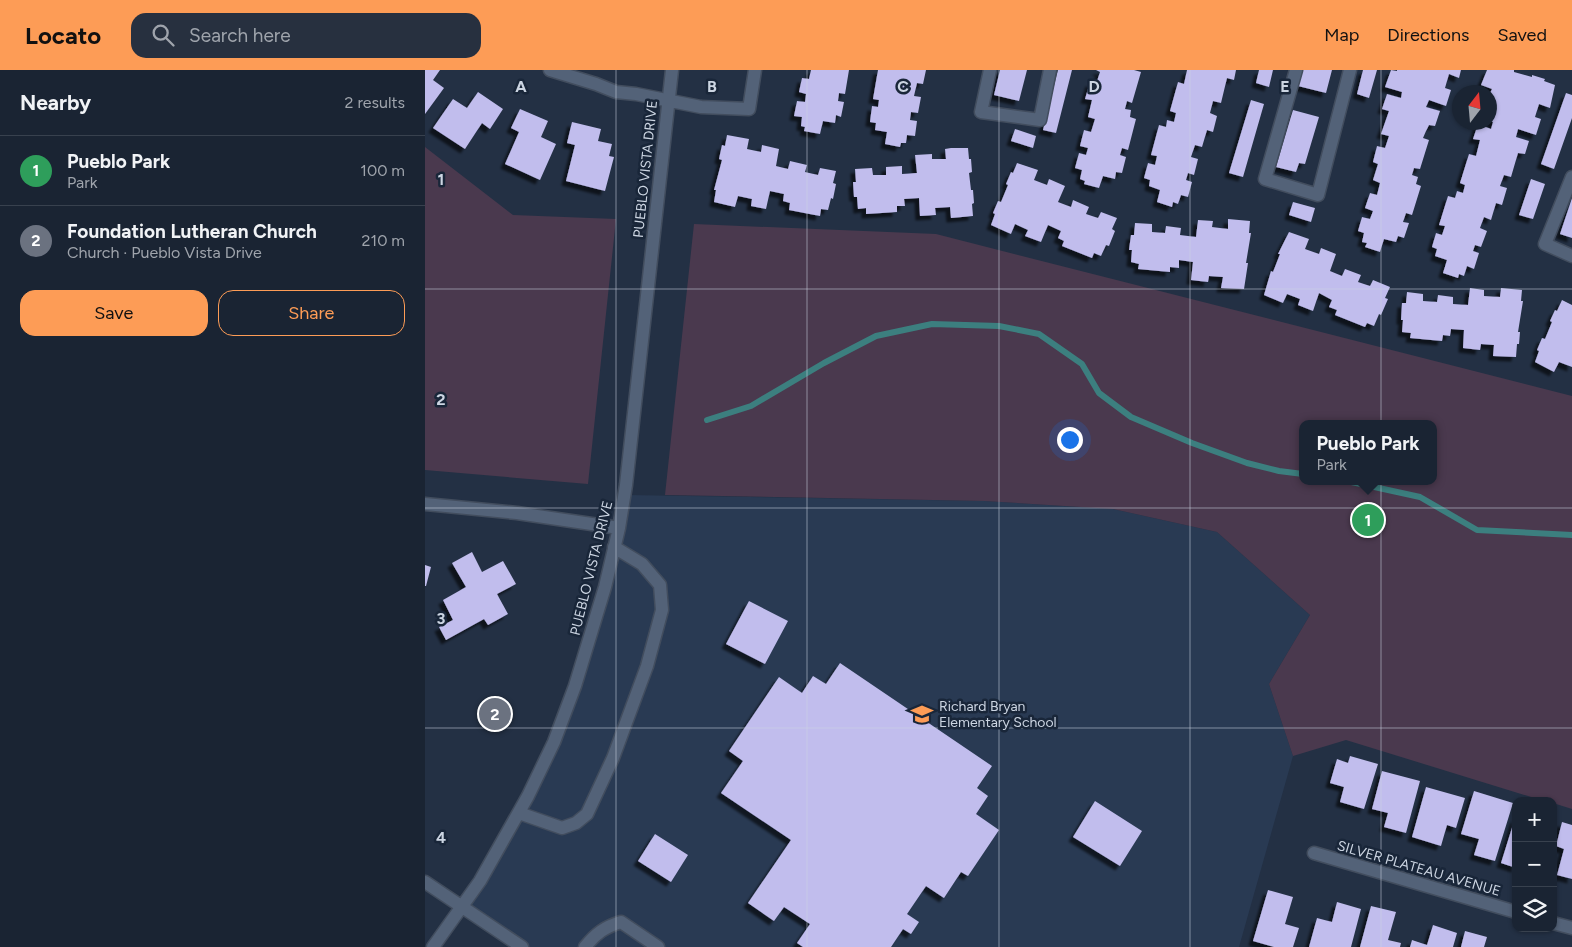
<!DOCTYPE html>
<meta charset="utf-8">
<style>
:root{--surface:#1a2433;--page:#27303f;--text:#f1f3f6;--muted:#9fa4ac;--line:#38414e;--accent:#fd9c56}
body{margin:0;font-family:Figtree,sans-serif;background:var(--page);color:var(--text)}
.controls{position:absolute;right:15px;bottom:15px;display:grid;overflow:hidden;border-radius:10px;box-shadow:0 1px 4px #0004}
.controls button{width:45px;height:45px;display:grid;place-items:center;padding:0;border:0;border-bottom:1px solid var(--line);background:var(--surface);color:var(--text);font:25px sans-serif}
.compass{position:absolute;left:1027px;top:15px;width:45px;height:45px;border-radius:50%;background:var(--surface);box-shadow:0 1px 4px #0004;rotate:16deg}
.you{position:absolute;left:644px;top:369px;width:18px;height:18px;margin:-12px;border:4px solid #fff;border-radius:50%;background:#1a73e8;box-shadow:0 0 0 8px #1a73e833}
.badge{display:grid;place-items:center;width:32px;height:32px;border-radius:50%;background:var(--accent);color:#fff;font-size:16px;font-weight:700}
.pin{position:absolute;translate:-50% -50%;border:2px solid #fff;box-shadow:0 1px 5px #0006}
.popup{position:absolute;left:874px;top:350px;width:138px;height:65px;box-sizing:border-box;display:grid;place-content:center;border-radius:10px;background:var(--surface);filter:drop-shadow(0 1px 4px #0005);font-size:16px;white-space:nowrap;color:var(--muted)}
.popup b{font-size:19px;color:var(--text)}
.popup::after{content:'';position:absolute;left:50%;top:100%;margin-left:-10px;border:10px solid transparent;border-top-color:var(--surface)}
.list{margin:0;padding:0;list-style:none}
h2{display:flex;justify-content:space-between;align-items:center;height:65px;margin:0;padding:0 20px;font-size:21px}
h2 small{font-size:16px;font-weight:400;color:var(--muted)}
.list li{display:grid;grid-template-columns:32px 1fr auto;gap:15px;align-items:center;box-sizing:border-box;height:70px;padding:0 20px;border-top:1px solid var(--line)}
.list b{display:block;font-size:19px;white-space:nowrap}
.list p{margin:0;font-size:16px;white-space:nowrap;color:var(--muted)}
.list em{font-size:16px;font-style:normal;color:var(--muted)}
.actions{display:flex;gap:10px;padding:15px 20px}
.actions a{flex:1;padding:11px 0;border:1px solid var(--accent);border-radius:15px;text-align:center;font-size:18px;color:var(--accent)}
.actions .main{background:var(--accent);color:#111}
.icon{flex:none;width:28px;height:28px;fill:none;stroke:currentColor;stroke-width:2;stroke-linecap:round;stroke-linejoin:round}
.map{position:relative;flex:none;width:1147px;height:877px;overflow:hidden}
header{display:flex;align-items:center;gap:30px;box-sizing:border-box;height:70px;padding:0 25px;background:var(--accent);color:#111}
header strong{font-size:24px}
nav{display:flex;gap:28px;margin-inline-start:auto;font-size:18px}
.search{width:350px;height:45px;background:var(--page);display:flex;align-items:center;gap:12px;box-sizing:border-box;padding:0 18px;border-radius:15px;color:var(--muted);font-size:19px}
main{display:flex}
aside{flex:1;background:var(--surface)}
.map>svg:first-child{display:block}
</style>
<header>
<strong>Locato</strong>
<div class="search"><svg class="icon" aria-label="search" viewBox="0 0 24 24"><circle cx="10" cy="10" r="6"/><path d="M15 15l6 6"/></svg>Search here</div>
<nav><a>Map</a><a>Directions</a><a>Saved</a></nav>
</header>
<main>
<aside>
<h2>Nearby<small>2 results</small></h2>
<ul class="list">
<li><span class="badge" style="background:#2e9e5b">1</span><div><b>Pueblo Park</b><p>Park</p></div><em>100 m</em></li>
<li><span class="badge" style="background:#6b7280">2</span><div><b>Foundation Lutheran Church</b><p>Church · Pueblo Vista Drive</p></div><em>210 m</em></li>
</ul>
<div class="actions"><a class="main">Save</a><a>Share</a></div>
</aside>
<div class="map">
<svg width="1147" height="877" viewBox="0 0 1147 877">
<defs>
<filter id="shadow"><feDropShadow dx="-4.5" dy="4.5" stdDeviation="1" flood-color="#0009"/></filter>
</defs>
<rect width="100%" height="100%" fill="#233044"/>
<path fill="#293a53" d="M200 425 559 431 688 439 792 462 885 545 844 614 868 686 814 877H97L37 837 55 811 150 616Z"/>
<path fill="#4a394e" fill-rule="evenodd" d="M0 77 88 145 191 149 163 414 0 400Z
M269 154 511 164 1147 326V739L1128 733V731H1119L921 670 868 686 844 614 885 545 792 462 688 439 559 431 240 425ZM878 354H1008V411H878Z"/>
<g fill="none" stroke-linecap="round" stroke-linejoin="round">
<path stroke="#3c7f7f" stroke-width="6" d="M282 350 326 336 399 293 451 266 507 254 574 256 614 264 657 294 674 323 706 347 767 373 822 393 854 401 878 404
M922 411 995 427 1052 460 1147 465"/>
</g>
<path fill="#c1bded" filter="url(#shadow)" d="M0 0H15L8 10 19 18 0 44Z
M386 0H424L420 24 414 23 413 31 419 32 416 47 411 45 410 53 398 51 395 64 379 61 380 57 376 56 377 47 369 46 372 31 380 32 381 24 374 22 377 8 384 9Z
M453 0H501L498 14 492 13 489 26 496 27 493 43 486 42 485 50 492 51 490 66 482 65 481 73H476L475 77 460 74 462 62 450 60 451 53 445 52 447 36 453 37 454 30 448 29Z
M575 0H602L594 31 569 25Z
M633 0H647L631 63 618 60Z
M671 0H709L716 2 707 33 702 31 700 39 706 40 705 47 711 49 703 80 697 78 695 85 701 87 697 103 691 102 690 109 678 106 674 118 659 114 660 111 655 109 657 100 650 98 654 83 661 85 663 78 655 76 659 60 666 62 670 49 663 47 667 30 660 29 665 12 671 14 675 2Z
M762 0H811L809 10 802 8 796 33 788 31 785 43 792 46 788 62 782 60 777 77 770 75 766 87 773 89 769 105 763 103 761 110 767 112 763 127 756 125 753 134 748 132 747 137 732 132 735 120 724 116 725 110 719 108 723 93 730 95 732 86 726 85 734 55 741 57 742 50 749 52 751 43 745 41 753 12 759 14Z
M834 0H848L844 17 831 13Z
M877 0H907L901 23 873 16Z
M938 0H952L944 28 932 24Z
M966 0 972 1V0H1036L1034 8 1024 4 1020 18 1026 20 1021 36 1004 30 1001 37 1015 41 1010 56 1004 55 1001 61 998 68 1004 70 995 99 989 98 987 105 993 107 991 114 996 116 987 145 981 143 978 152 984 153 979 168 973 166 971 172 959 169 955 182 940 177 942 173 937 172 939 163 933 161 937 147 945 149 948 141 940 138 945 123 952 125 955 113 948 110 953 94 948 92 952 76 960 78 964 66 956 64 964 41 957 39 962 24 976 28 977 22 960 17Z
M1062 0H1089V2L1107 7V5L1120 9 1119 11 1130 15 1125 38 1114 34 1110 47 1116 49 1111 65 1093 59 1091 67 1104 71 1100 84 1093 83 1086 107 1079 105 1075 116 1082 118 1077 135 1071 133 1066 150 1059 147 1055 158 1062 161 1056 177 1050 175 1048 181 1054 183 1049 199 1042 196 1039 206 1034 204 1033 208 1018 203 1022 190 1010 186 1012 179 1007 177 1011 163 1017 165 1020 156 1014 155 1023 126 1030 128 1032 121 1038 123 1040 115 1035 113 1044 84 1051 86 1055 70 1048 69 1053 54 1066 59 1068 52 1064 51V25L1067 19 1056 15Z
M53 22 78 39 65 59 57 53 40 79 8 58 28 29 42 38Z
M1141 23 1147 25V48L1129 99 1116 94Z
M826 30 839 34 818 107 804 103Z
M95 39 123 51 116 67 131 74 115 110 80 94 94 62 86 58Z
M868 40 894 47 880 94 874 93 871 102 851 97Z
M147 52 176 59 173 71 187 74 184 86 189 87 180 121 141 111 150 75 142 73Z
M590 59 611 66 608 78 586 71Z
M302 65 324 69 322 79 336 82 337 75 354 79 351 96 363 99 365 91 382 95 380 102 393 105 395 98 411 101 408 113 411 114 408 129 406 128 403 140 396 139 395 146 364 140 365 133 358 131 359 124 345 121 341 139 326 136 327 129 313 126 310 137 289 132 291 120H289L297 90 294 89 297 75 300 76Z
M526 78H543L544 89H546L547 102 544 103 546 120H548L549 133 547 134 548 146 526 148 525 137 510 138 511 145 495 146 494 128 479 129 480 136H472V142L441 144V138L433 139 432 127H429L428 112H431L430 99 447 98 448 105H461V97L477 96V104L492 103 490 85 507 84V89H521L520 79Z
M592 93 613 100 609 110 622 115 624 109 640 116 633 132 646 137 648 130 664 137 661 144 673 148 676 142 692 148 687 159 690 161 684 176 681 175 676 186 669 183 667 188 637 176 639 171 633 168 636 161 623 155 616 172 600 166 603 160 590 154 586 164 566 155 570 144 568 143 573 131 576 132 583 115 581 114 586 102 588 103Z
M1106 109 1120 114 1108 149 1094 145Z
M1147 128V168L1135 164Z
M868 132 890 138 886 152 864 145Z
M803 149 825 151 824 163H826L821 193H823L819 219 796 218 798 207 784 206 783 212 766 210 768 192 754 190V198L745 197V202L713 199 714 194 706 192 707 180H704L706 165H709L710 153 727 154V162L740 163 741 156 756 158 755 165 771 167 773 150 788 151 787 157 803 159Z
M864 162 884 169 880 179 894 184 896 178 911 184 905 201 917 206 920 199 936 205 933 212 945 216 948 210 965 217 960 228 963 229 956 245 954 244 949 256 942 253 940 257 910 245 912 240 904 237 907 230 894 223 888 241 873 235 875 229 862 224 858 233 839 225 846 201 848 202 855 184H853Z
M1045 218 1059 220V226L1075 227 1076 218 1097 220 1096 231H1098L1093 262H1095L1094 274H1092L1091 287 1068 286 1069 275 1056 274 1055 280 1038 278 1039 260 1026 259 1025 266 1018 265 1017 271 985 268 986 263 977 262 978 250H976L977 233H981L982 222 998 224V231L1012 232 1013 225 1028 227V234L1043 235Z
M1137 230 1147 235V297L1134 292 1129 302 1110 292 1114 281 1112 280 1117 268 1120 269 1127 252 1125 251 1130 240 1132 241Z
M47 482 57 502 78 491 91 514 72 524 83 544 63 555 59 549 21 570 14 557 28 550 18 530 41 517 27 493Z
M0 495 6 497 1 516H0Z
M324 531 363 551 340 594 301 574Z
M415 593 567 696 552 718 563 726 551 744 574 760 543 806 536 802 519 828 501 816 482 844 494 852 486 864 478 859 466 877H378L372 873 385 854 359 837 349 851 323 833 366 770 296 723 318 691 304 681 354 607 377 623 388 606 401 614Z
M925 686 953 694 939 739 915 732 919 717 905 713 912 689 923 693Z
M957 701 995 711 981 763 959 757 963 743 947 739Z
M1001 717 1040 728 1031 758 1022 755 1016 776 987 767Z
M1049 721 1088 733 1070 791 1049 785 1054 769 1036 764Z
M670 731 717 761 695 796 648 767Z
M1090 748H1091V798L1076 793Z
M1137 752 1147 755V809L1132 805 1139 779 1131 776Z
M230 764 263 785 246 812 213 791Z
M843 820 868 827 860 854 874 858 868 877H849L828 871Z
M912 832 936 839 926 877H884L892 848 907 852Z
M946 836 971 842 963 870 976 873 975 877H935Z
M1008 855 1032 863 1028 877H985L987 870 1002 875Z
M1040 861 1062 867 1059 877H1036Z"/>
<g fill="none" stroke-linecap="round" stroke-linejoin="round">
<g stroke="#424d5e" stroke-width="15">
<path id="minor" d="M125 0 171 14 191 22 211 24 276 37 324 39 330 0
M565 0 556 42 615 50 625 0
M871 0 840 109 893 125 925 0
M1147 107 1120 174 1147 186
M0 434 92 443 194 458
M94 743 137 758 151 753 162 744 188 688 222 596 237 540 235 515 217 494 189 477
M889 783 1091 842
M0 812 97 877
M1128 853 1147 858
M8 877 55 811 103 726 129 672 150 616 180 517 194 458 201 415 247 0
M160 877C171 863 180 857 196 852L233 877"/>
</g>
<use href="#minor" stroke="#536278" stroke-width="12"/>
</g>
<path fill="none" stroke="#ccd5e2" stroke-width="1" stroke-opacity="0.55" d="M191 0V877M382 0V877M574 0V877M765 0V877M956 0V877M0 219H1147M0 438H1147M0 658H1147"/>
<defs>
<g id="school-bare" transform="scale(1.725)"><path d="M0-5L7-2L0 1L-7-2ZM-4 1L0 2.5L4 1V4Q0 6-4 4Z" fill="#fd9c56" stroke="#192639" stroke-width="2.5" paint-order="stroke"/></g>
</defs>
<g fill-rule="evenodd">
<use href="#school-bare" x="497" y="644"/>
</g>
<g text-anchor="middle" stroke-width="5" stroke-linejoin="round" paint-order="stroke">
<g font-size="14" fill="#ccd5e2" stroke="#192639">
<text transform="translate(220 99) rotate(-84)" y="5">PUEBLO VISTA DRIVE</text>
<text transform="translate(166 498) rotate(-76)" y="5">PUEBLO VISTA DRIVE</text>
<text transform="translate(994 798) rotate(16)" y="5">SILVER PLATEAU AVENUE</text>
</g>
<g font-size="14" fill="#ccd5e2" stroke="#192639" text-anchor="start">
<text x="514" y="641">Richard Bryan<tspan x="514" dy="16">Elementary School</tspan></text>
</g>
</g>
<g font-size="16" text-anchor="middle" font-weight="bold" fill="#ccd5e2" stroke="#192639" stroke-width="5" stroke-linejoin="round" paint-order="stroke">
<text x="96" y="22">A</text>
<text x="287" y="22">B</text>
<text x="478" y="22">C</text>
<text x="669" y="22">D</text>
<text x="860" y="22">E</text>
<text x="16" y="115">1</text>
<text x="16" y="335">2</text>
<text x="16" y="554">3</text>
<text x="16" y="773">4</text>
</g>
</svg>
<div class="controls">
<button>+</button>
<button>−</button>
<button><svg class="icon" aria-label="layers" viewBox="0 0 24 24"><path d="M12 4l9 5-9 5-9-5zM3 14l9 5 9-5"/></svg></button>
</div>
<svg class="compass" viewBox="-18 -18 36 36"><path d="M0-13l5 13h-10z" fill="#e53935"/><path d="M0 13l5-13h-10z" fill="#9fa4ac"/></svg>
<div class="you"></div>
<div class="pin badge" style="left:943px;top:450px;background:#2e9e5b">1</div>
<div class="popup"><b>Pueblo Park</b>Park</div>
<div class="pin badge" style="left:70px;top:644px;background:#6b7280">2</div>
</div>
</main>
